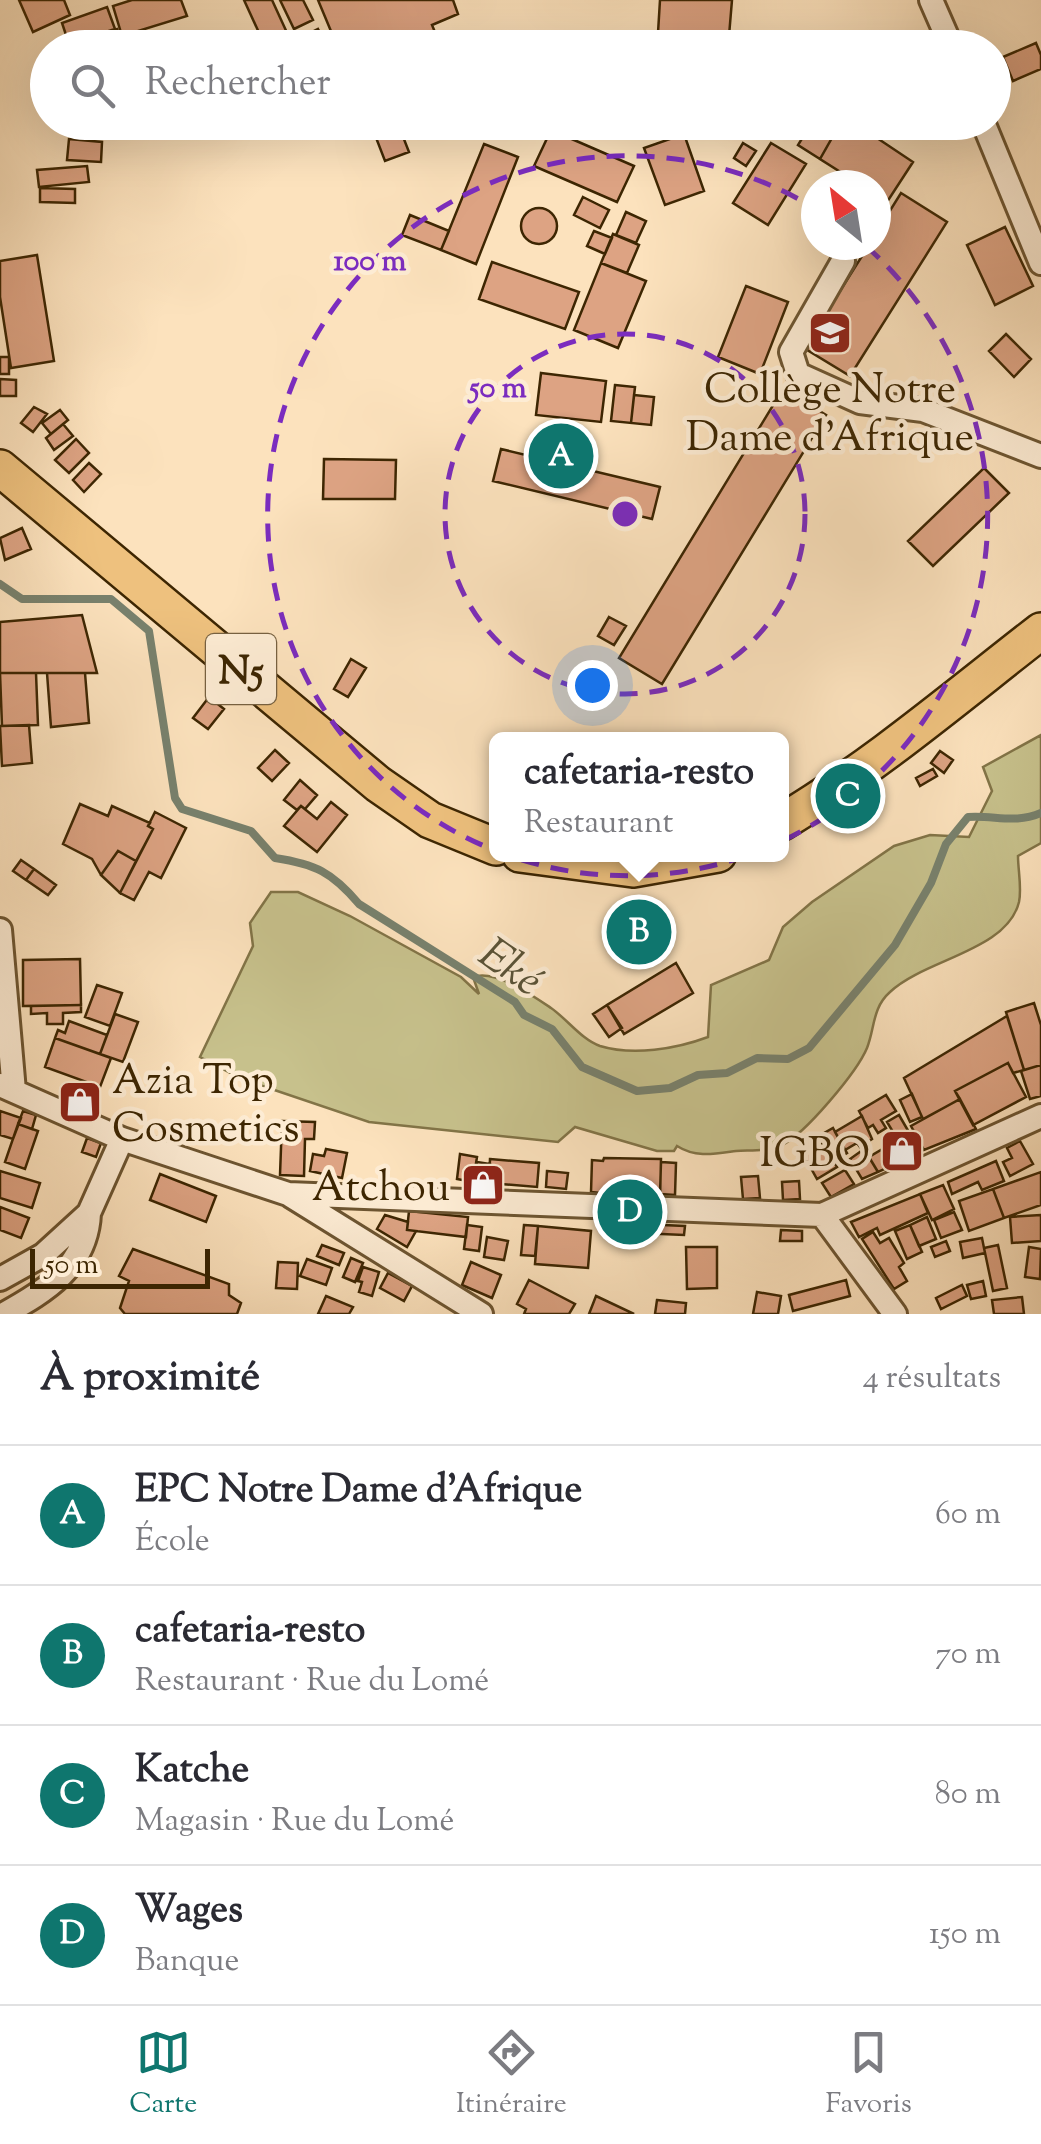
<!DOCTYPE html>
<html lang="fr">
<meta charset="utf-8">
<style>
:root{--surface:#fff;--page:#f7f7f7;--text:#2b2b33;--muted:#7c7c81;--line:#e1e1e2;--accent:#0f766e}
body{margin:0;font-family:"Sorts Mill Goudy",serif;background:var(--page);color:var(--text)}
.compass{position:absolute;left:801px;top:170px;width:90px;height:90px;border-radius:50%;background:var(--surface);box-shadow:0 10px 40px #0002;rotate:330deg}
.scale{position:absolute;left:30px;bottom:25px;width:180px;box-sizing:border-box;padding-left:10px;border:5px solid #3d2602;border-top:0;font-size:28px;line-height:35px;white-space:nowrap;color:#3d2602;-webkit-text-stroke:8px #fdecd4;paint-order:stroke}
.you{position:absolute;left:592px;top:685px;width:35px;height:35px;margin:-25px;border:8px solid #fff;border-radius:50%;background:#1a73e8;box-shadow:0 0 0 15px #1a73e833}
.badge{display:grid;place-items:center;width:65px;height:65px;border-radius:50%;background:var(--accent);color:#fff;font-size:32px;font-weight:700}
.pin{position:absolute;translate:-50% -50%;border:5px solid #fff;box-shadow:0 2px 10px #0006}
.popup{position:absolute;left:489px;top:732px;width:300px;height:130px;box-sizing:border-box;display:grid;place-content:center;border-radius:15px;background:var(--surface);filter:drop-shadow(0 2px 8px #0005);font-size:32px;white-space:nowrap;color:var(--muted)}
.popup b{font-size:38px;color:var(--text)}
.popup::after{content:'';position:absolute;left:50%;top:100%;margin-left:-20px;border:20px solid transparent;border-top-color:var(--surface)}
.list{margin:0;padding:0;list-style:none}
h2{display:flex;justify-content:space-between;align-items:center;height:130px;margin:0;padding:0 40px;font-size:42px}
h2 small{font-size:32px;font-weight:400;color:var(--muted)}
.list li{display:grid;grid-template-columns:65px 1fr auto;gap:30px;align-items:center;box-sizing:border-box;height:140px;padding:0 40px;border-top:2px solid var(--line)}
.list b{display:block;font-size:38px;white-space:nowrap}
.list p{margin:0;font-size:32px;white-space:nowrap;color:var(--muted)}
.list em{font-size:32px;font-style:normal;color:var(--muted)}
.icon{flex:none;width:55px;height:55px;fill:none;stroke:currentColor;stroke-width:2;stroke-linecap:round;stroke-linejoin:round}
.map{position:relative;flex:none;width:1041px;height:1314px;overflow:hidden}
.search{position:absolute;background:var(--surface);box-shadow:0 10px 40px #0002;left:30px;right:30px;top:30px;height:110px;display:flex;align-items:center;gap:25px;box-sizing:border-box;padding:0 35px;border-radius:55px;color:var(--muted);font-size:38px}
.sheet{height:690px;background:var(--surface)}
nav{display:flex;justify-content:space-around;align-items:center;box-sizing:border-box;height:140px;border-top:2px solid var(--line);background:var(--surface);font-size:28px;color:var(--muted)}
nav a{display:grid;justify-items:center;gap:5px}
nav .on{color:var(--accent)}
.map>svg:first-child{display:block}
</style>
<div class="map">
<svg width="1041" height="1314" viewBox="0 0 1041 1314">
<rect width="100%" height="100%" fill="#fce2bd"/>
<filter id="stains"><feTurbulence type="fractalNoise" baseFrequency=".002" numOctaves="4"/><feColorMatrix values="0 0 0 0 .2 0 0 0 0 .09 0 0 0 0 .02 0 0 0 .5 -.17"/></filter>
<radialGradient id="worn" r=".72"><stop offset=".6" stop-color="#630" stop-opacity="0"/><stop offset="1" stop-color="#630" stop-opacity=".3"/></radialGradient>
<path fill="#c7c18c" stroke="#827447" stroke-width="2.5" d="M1041 735V843L1018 856C1018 870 1022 888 1019 902 1007 951 925 959 890 992 872 1008 875 1028 867 1048 857 1072 805 1134 782 1145 768 1152 750 1150 736 1151 714 1154 696 1158 677 1146L674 1151H657L575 1127 558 1142 369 1122 242 1079 200 1057 253 946 250 923 271 892H298L350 916 461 977 479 994 473 977C495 969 532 995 551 1008 567 1019 582 1040 600 1046 633 1056 676 1049 708 1037L711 985 769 960 783 927 812 902 894 846 930 835 969 837 992 791 983 767Z"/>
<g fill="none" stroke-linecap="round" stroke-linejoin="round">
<path stroke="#78816d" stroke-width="8" d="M0 584 22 599H111L149 631 175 798 182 809 251 831 275 858C315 864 332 872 359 904L515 1002 524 1015 552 1029 582 1067 637 1091 670 1088 698 1075 727 1073 757 1058 788 1059 809 1048 895 945 931 883 946 844 968 817C994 815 1016 824 1041 813"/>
</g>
<path fill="#dda383" stroke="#3d2602" stroke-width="2.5" d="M19 0H64L70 15 33 32Z
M132 0H181L187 16 122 36 113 6Z
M244 0H272L294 48H266Z
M280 0H303L313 20 294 29Z
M318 0H453L458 14 432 25 437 37 411 48H338Z
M660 0H732L729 36 707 48H679L658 33Z
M107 7 115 29 69 44 62 23Z
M117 29 123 48H102L97 36Z
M318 29 327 45 310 48 304 36Z
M1036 43 1041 55V69L1013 81 1003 57Z
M370 122H410L411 125 400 129 409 152 385 161Z
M812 122H841L820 159 798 145Z
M841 122H853L913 162 887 202 876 195V185H861L820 159Z
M551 130 634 166 617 202 534 166Z
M684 134 704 191 665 205 644 148Z
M69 139 102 142 101 162 67 160Z
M743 143 756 151 746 166 734 158Z
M771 143 806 164 768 225 733 203Z
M484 144 518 157 476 264 441 250Z
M87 166 89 182 39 187 37 170Z
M40 188 75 189V203L40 202Z
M901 193 947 222 850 376 804 348 869 245H876V233Z
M583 197 609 210 600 228 574 215Z
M521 226a18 18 0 1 1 36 0a18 18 0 1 1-36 0Z
M626 212 646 221 636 243 616 235Z
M410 215 449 231 441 250 402 235Z
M1005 227 1033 286 995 305 967 245Z
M594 231 612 238 605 254 587 246Z
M613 234 639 245 627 273 601 263Z
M37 255 54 361 11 368 0 297V261Z
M492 262 579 292 565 329 479 299Z
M601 263 646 281 618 348 574 330Z
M746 286 788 302 760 374 718 357Z
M1006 334 1031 359 1014 377 989 351Z
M0 357H9V374H0Z
M541 373 606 381 601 422 536 415Z
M0 379 16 380V396H0Z
M615 385 635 387 631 423 611 421Z
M783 389 826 415 662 684 619 658Z
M634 395 654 397 651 425 631 423Z
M34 407 47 414 33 432 21 423Z
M60 410 68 420 51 434 42 423Z
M63 424 73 436 54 450 46 438Z
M76 439 89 453 69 473 55 460Z
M501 449 660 487 652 519 493 481Z
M324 459 396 460 395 499H323Z
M89 463 101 474 84 492 73 480Z
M984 468 1009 493 933 566 908 541Z
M22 528 31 549 5 560 0 538Z
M82 615 97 673H0V622Z
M609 617 626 626 614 645 598 636Z
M351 659 366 668 348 697 334 689Z
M0 673H36L38 725 2 726Z
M47 673H85L89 723 51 727Z
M209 697 224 709 208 729 193 718Z
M29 725 32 763 2 766 0 726Z
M275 750 289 763 272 781 258 768Z
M940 751 953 760 944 773 931 763Z
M933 769 937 776 920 786 916 778Z
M300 780 317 795 305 809 301 806 297 810 284 800Z
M331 802 347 815 317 852 284 826 301 806 317 819Z
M80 804 108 816 112 806 150 823 148 826 153 829 136 861 118 851 101 875 92 859 63 844Z
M155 812 186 828 161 878 149 872 134 900 120 893 153 829 148 826Z
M118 851 136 861 120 893 101 875Z
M21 860 34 869 26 880 13 871Z
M34 869 56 885 48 895 26 880Z
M80 959 81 1005 23 1006V960Z
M676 963 693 993 624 1034 607 1005Z
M97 985 122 993 110 1026 85 1017Z
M1034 1003 1041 1025V1065L1024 1070 1006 1012Z
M81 1005V1012L63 1013V1024H47V1013L31 1014V1006Z
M607 1005 622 1028 609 1037 593 1014Z
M115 1014 138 1022 123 1062 100 1054Z
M1007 1016 1024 1070 1013 1073 1008 1063 955 1091 960 1099 923 1119 904 1078Z
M69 1021 107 1035 100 1054 55 1038 58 1030 65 1033Z
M55 1038 111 1058 100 1087 45 1067Z
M1008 1063 1026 1097 973 1125 955 1091Z
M1041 1065V1096L1030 1099 1021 1071Z
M912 1094 922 1117 910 1122 900 1100Z
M886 1095 896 1111 881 1120 886 1128 878 1133 873 1125 868 1128 859 1111Z
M960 1099 976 1129 924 1150 911 1126Z
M0 1111 21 1118 13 1139 0 1135Z
M23 1111 36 1115 32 1129 18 1124Z
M899 1115 910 1134 899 1142 887 1122Z
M862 1116 872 1139 860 1147 857 1143 845 1150 835 1132Z
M282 1121 315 1122 314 1139H305L304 1176 280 1175Z
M18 1124 38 1131 25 1169 5 1162Z
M833 1128 847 1153 834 1161 819 1136Z
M87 1138 101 1143 96 1157 82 1152Z
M912 1138 921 1154 896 1164 888 1151Z
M1020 1141 1033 1164 1010 1176 1003 1162 1012 1158 1007 1148Z
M822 1143 837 1167 817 1179 803 1154Z
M886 1147 896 1164 878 1172 869 1157Z
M326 1149 347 1153 342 1178 310 1171 313 1154 324 1156Z
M864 1149 878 1172 862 1179 850 1159Z
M460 1154 477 1157 473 1182 457 1179Z
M604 1158 661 1159 660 1199 591 1192 592 1160 603 1161Z
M490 1159 539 1163 537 1187 489 1183Z
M996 1161 1004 1181 982 1190 978 1182 952 1194 948 1182Z
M477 1162 490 1164 489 1183 473 1182Z
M661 1162 676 1163 675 1195 660 1194Z
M845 1170 854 1184 831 1197 822 1183Z
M0 1171 40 1183 32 1208 0 1198Z
M547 1171 568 1173 566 1189 546 1187Z
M1041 1172V1205L1004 1218 993 1189Z
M160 1174 216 1196 206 1222 150 1200Z
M758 1176 760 1198 743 1199 741 1177Z
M799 1181 800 1199 783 1200 782 1182Z
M943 1185 954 1209 932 1220 920 1194Z
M993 1189 1004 1218 969 1231 959 1201Z
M920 1194 928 1213 880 1235 877 1228 859 1237 851 1222Z
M0 1207 29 1218 21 1238 0 1230Z
M409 1211 468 1217 466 1237 407 1230Z
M954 1212 962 1230 941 1238 934 1220Z
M385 1215 408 1222 407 1230 416 1231 407 1247 377 1229Z
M1041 1215V1241L1012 1243 1010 1217Z
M927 1217 936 1239 919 1246 910 1225Z
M640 1224 685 1226 684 1235 639 1233Z
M467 1225 482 1227 479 1251 464 1249Z
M524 1225 538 1226 535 1256 521 1255Z
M910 1225 922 1252 907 1259 895 1231Z
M538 1226 591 1231 588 1268 535 1264Z
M781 1230 802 1231V1241H780Z
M873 1232 880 1243 889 1238 904 1263 899 1267 907 1281 894 1289 862 1239Z
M487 1237 508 1241 504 1260 484 1257Z
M982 1238 985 1253 963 1258 960 1242Z
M946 1241 950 1251 935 1257 931 1247Z
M322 1245 344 1253 339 1265 317 1256Z
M998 1245 1007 1288 993 1291 984 1248Z
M686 1247H717V1288L687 1289Z
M1029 1247 1041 1249 1040 1279 1025 1277Z
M133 1249 229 1284V1295L241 1303 237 1314H125L120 1308 129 1281 119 1276Z
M351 1258 363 1263 355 1282 343 1277Z
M307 1259 332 1268 326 1285 300 1276Z
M278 1262 298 1263 297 1289 276 1288Z
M471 1262 501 1275 492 1298 462 1285Z
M363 1267 379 1272 372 1296 359 1292 362 1282 358 1281Z
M388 1273 412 1286 404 1301 380 1288Z
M529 1280 575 1304 569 1314H524L526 1309 517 1304Z
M846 1280 850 1296 793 1311 789 1295Z
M983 1281 986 1296 971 1299 967 1285Z
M962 1285 967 1296 941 1309 936 1298Z
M757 1292 781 1296 778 1314H753Z
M326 1296 353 1307 349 1314H318Z
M596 1296 634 1314H589Z
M1022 1297 1024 1314H994L992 1300Z
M657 1300 686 1303 685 1314H655Z"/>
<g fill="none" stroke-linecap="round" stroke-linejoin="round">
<g stroke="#6d5531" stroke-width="28">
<path id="street" d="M931 0 952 48
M983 122 1041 263
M843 261 791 352 798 374 860 402 923 410 1041 456
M0 930 14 1091
M0 1085 122 1139 288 1194 822 1215 1041 1116
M291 1196 481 1314
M822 1215 895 1314
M0 1279 43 1255 89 1213 122 1139
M4 1314C46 1291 87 1266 89 1213"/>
</g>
<g stroke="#3d2602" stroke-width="40">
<path id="primary" d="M0 468 378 784 430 820 496 847
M782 822C874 767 956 697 1041 631
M520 854 633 869 718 854"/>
</g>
<use href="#street" stroke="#fdecd4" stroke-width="22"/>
<use href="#primary" stroke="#eec17e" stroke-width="35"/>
</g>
<g fill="none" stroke="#7b2cbf" stroke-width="5" stroke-dasharray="18 12">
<circle cx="625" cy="514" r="180"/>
<path d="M866 246A360 360 0 1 1 816 209"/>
</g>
<defs>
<g id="school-square" transform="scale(2.25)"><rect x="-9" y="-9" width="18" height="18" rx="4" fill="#8f2418" stroke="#fdecd4"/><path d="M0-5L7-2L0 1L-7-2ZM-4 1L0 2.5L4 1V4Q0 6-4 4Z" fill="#fff"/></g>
<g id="shop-square" transform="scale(2.25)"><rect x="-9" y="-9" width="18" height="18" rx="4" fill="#8f2418" stroke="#fdecd4"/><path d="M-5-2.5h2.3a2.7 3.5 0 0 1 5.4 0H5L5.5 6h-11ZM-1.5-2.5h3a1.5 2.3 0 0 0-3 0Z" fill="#fff"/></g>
</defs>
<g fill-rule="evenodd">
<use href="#school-square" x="830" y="333"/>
<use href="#shop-square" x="80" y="1102"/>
<use href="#shop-square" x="902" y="1151"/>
<use href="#shop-square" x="483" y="1185"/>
</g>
<g text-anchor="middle" stroke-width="9" stroke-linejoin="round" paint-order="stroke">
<rect fill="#fdecd4" stroke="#776141" stroke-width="2.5" x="206" y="634" width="70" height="70" rx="8"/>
<g font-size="40" font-weight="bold" fill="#3d2602">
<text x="241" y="683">N5</text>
</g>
<g font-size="42" fill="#3d2602" stroke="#fdecd4" text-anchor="end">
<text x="830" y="402" text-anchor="middle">Collège Notre<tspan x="830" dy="48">Dame d'Afrique</tspan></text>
<text x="112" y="1093" text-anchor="start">Azia Top<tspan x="112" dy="48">Cosmetics</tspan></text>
<text x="870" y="1166">IGBO</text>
<text x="450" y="1200">Atchou</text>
</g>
<g font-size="45" font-style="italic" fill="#5a5337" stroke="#fdecd4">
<text transform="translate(512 965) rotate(35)" y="16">Eké</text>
</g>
</g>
<circle cx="625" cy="514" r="15" fill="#7b2cbf" stroke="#fdecd4" stroke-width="5"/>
<g font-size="30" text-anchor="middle" font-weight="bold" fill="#7b2cbf" stroke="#fdecd4" stroke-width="9" stroke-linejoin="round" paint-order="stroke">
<text x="370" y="270">100 m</text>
<text x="498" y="397">50 m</text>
</g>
<rect width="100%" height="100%" filter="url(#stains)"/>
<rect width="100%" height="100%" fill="url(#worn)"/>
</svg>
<svg class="compass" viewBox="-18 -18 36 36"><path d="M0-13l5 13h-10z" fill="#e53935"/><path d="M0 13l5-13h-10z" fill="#7c7c81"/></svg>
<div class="scale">50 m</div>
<div class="you"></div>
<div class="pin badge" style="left:561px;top:456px">A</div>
<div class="pin badge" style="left:639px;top:932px">B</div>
<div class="popup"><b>cafetaria-resto</b>Restaurant</div>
<div class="pin badge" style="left:848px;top:796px">C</div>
<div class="pin badge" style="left:630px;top:1212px">D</div>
<div class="search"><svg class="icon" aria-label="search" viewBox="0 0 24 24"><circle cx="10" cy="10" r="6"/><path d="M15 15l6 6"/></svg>Rechercher</div>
</div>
<section class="sheet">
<h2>À proximité<small>4 résultats</small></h2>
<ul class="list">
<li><span class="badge">A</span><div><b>EPC Notre Dame d'Afrique</b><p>École</p></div><em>60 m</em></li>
<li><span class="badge">B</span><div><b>cafetaria-resto</b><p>Restaurant · Rue du Lomé</p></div><em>70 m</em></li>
<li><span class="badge">C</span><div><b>Katche</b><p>Magasin · Rue du Lomé</p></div><em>80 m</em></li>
<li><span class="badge">D</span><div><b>Wages</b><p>Banque</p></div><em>150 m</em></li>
</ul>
</section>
<nav>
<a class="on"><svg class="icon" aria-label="map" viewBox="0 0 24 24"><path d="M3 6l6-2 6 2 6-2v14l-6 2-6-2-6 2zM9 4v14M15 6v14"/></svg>Carte</a>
<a><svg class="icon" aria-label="directions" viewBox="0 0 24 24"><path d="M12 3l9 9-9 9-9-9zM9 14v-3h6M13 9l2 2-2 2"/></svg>Itinéraire</a>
<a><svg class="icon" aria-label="saved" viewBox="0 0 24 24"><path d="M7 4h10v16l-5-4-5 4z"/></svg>Favoris</a>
</nav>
